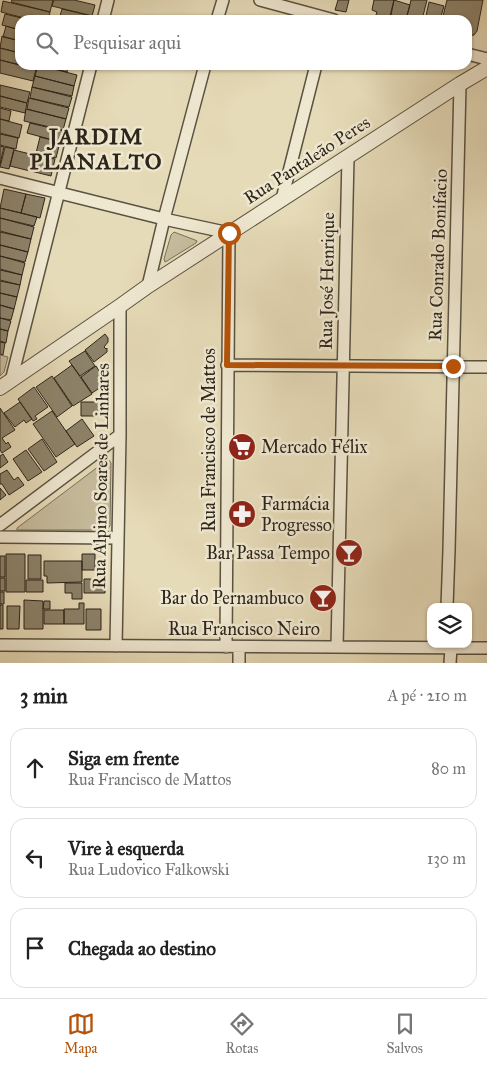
<!DOCTYPE html>
<html lang="pt">
<meta charset="utf-8">
<style>
:root{--surface:#fff;--page:#f2f2f2;--text:#222;--muted:#767676;--line:#e0e0e0;--accent:#b45309}
body{margin:0;font-family:"IM FELL Great Primer",serif;background:var(--page);color:var(--text)}
.controls{position:absolute;right:15px;bottom:15px;display:grid;overflow:hidden;border-radius:10px;box-shadow:0 1px 4px #0004}
.controls button{width:45px;height:45px;display:grid;place-items:center;padding:0;border:0;border-bottom:1px solid var(--line);background:var(--surface);color:var(--text);font:25px sans-serif}
.stop{position:absolute;width:15px;height:15px;margin:-11px;border:4px solid #b45309;border-radius:50%;background:#fff}
.stop.end{background:#b45309;border-color:#fff;box-shadow:0 1px 5px #0008}
.list{margin:0;padding:0;list-style:none}
h2{display:flex;justify-content:space-between;align-items:center;height:65px;margin:0;padding:0 20px;font-size:21px}
h2 small{font-size:16px;font-weight:400;color:var(--muted)}
.list li{display:grid;grid-template-columns:32px 1fr auto;gap:15px;align-items:center;box-sizing:border-box;height:80px;margin:0 10px 10px;padding:0 10px;border:1px solid var(--line);border-radius:15px}
.list b{display:block;font-size:19px;white-space:nowrap}
.list p{margin:0;font-size:16px;white-space:nowrap;color:var(--muted)}
.list em{font-size:16px;font-style:normal;color:var(--muted)}
.icon{flex:none;width:28px;height:28px;fill:none;stroke:currentColor;stroke-width:2;stroke-linecap:round;stroke-linejoin:round}
.map{position:relative;flex:none;width:487px;height:663px;overflow:hidden}
.search{position:absolute;background:var(--surface);box-shadow:0 1px 4px #0004;left:15px;right:15px;top:15px;height:55px;display:flex;align-items:center;gap:12px;box-sizing:border-box;padding:0 18px;border-radius:15px;color:var(--muted);font-size:19px}
.sheet{height:335px;background:var(--surface)}
nav{display:flex;justify-content:space-around;align-items:center;box-sizing:border-box;height:70px;border-top:1px solid var(--line);background:var(--surface);font-size:14px;color:var(--muted)}
nav a{display:grid;justify-items:center;gap:2px}
nav .on{color:var(--accent)}
.map>svg:first-child{display:block}
</style>
<div class="map">
<svg width="487" height="663" viewBox="0 0 487 663">
<rect width="100%" height="100%" fill="#e6dbb8"/>
<filter id="stains"><feTurbulence type="fractalNoise" baseFrequency=".004" numOctaves="4"/><feColorMatrix values="0 0 0 0 .2 0 0 0 0 .09 0 0 0 0 .02 0 0 0 .5 -.17"/></filter>
<radialGradient id="worn" r=".72"><stop offset=".6" stop-color="#630" stop-opacity="0"/><stop offset="1" stop-color="#630" stop-opacity=".3"/></radialGradient>
<path fill="#c6bc9d" stroke="#79705c" d="M174 232 195 240 197 241 196 243 167 261 165 262 164 259 171 235Z
M0 355 8 357 4 372 0 376Z
M107 460H109L111 463 110 526 107 530H17V528Z"/>
<path fill="#8d846c" stroke="#2c251a" d="M12 0H53L50 12 11 2Z
M54 0H74L95 5 92 16 52 6Z
M338 0H349L346 12 335 10Z
M374 0H394L389 20 375 18 377 12 372 10Z
M394 0 410 5 406 19 391 15Z
M411 0H427L422 20H406Z
M447 0H483L477 31 474 35 467 36V20H442Z
M3 1 50 12 48 20H32L1 12Z
M429 2 444 6 440 20H425Z
M62 9 92 16 91 20H59Z
M5 14 30 20H20V30L2 25Z
M6 26 20 30V41L3 37Z
M2 36 20 41V53L0 48Z
M0 48 20 53V65L0 60Z
M0 60 36 69 33 81 0 73Z
M38 65 77 75 74 86 35 76Z
M40 65H69L67 72Z
M35 76 74 86 72 96 32 87Z
M0 85 30 92 27 103 0 96Z
M32 87 72 97 69 107 30 98Z
M0 96 27 103 25 113 0 107Z
M29 98 69 108 66 119 27 109Z
M0 108 11 111 9 121 0 119Z
M26 109 66 119 63 130 24 121Z
M0 119 22 125 19 138 0 133Z
M30 123 63 131 60 142 27 133Z
M0 134 18 138 16 149 0 145Z
M40 137 60 142 56 158 36 153Z
M0 146 4 147 0 164Z
M5 147 14 149 9 169 0 167Z
M14 150 34 155 30 171 10 166Z
M35 154 55 159 51 176 31 171Z
M4 189 26 194 21 213 0 208Z
M26 194 45 198 40 218 21 213Z
M0 208 37 217 34 226 0 218Z
M0 218 34 227 31 239 0 231Z
M0 232 31 239 28 252 0 245Z
M0 245 28 252 25 262 0 256Z
M0 256 25 263 22 275 0 269Z
M0 270 22 275 20 285 0 280Z
M0 281 20 285 17 297 0 293Z
M0 293 17 297 14 309 0 305Z
M0 305 14 309 11 320 0 318Z
M0 318 11 321 8 331 0 329Z
M0 329 8 331 6 343 0 341Z
M105 334 108 338V342L104 347 106 349 107 348V352L94 362 85 350Z
M0 342 5 343 3 355 0 354Z
M85 351 95 366 80 376 69 361Z
M72 365 92 394 73 406 54 378Z
M96 366 107 383 92 393 81 377Z
M52 376 72 406 57 417 36 387Z
M34 387 48 407 35 416 37 419 33 421 18 399Z
M20 402 32 419 26 423 24 420 15 427 4 413Z
M81 402H106V416H81Z
M0 408 15 430 2 438 6 444 8 442 11 447 2 453 0 450Z
M52 411 75 444 56 457 33 424Z
M82 419 94 436 77 447 66 431Z
M42 439 57 462 44 471 28 449Z
M26 450 42 472 28 481 13 459Z
M3 454 8 462 0 468V456Z
M7 470 14 480 18 477 24 485 9 495 2 484H0V474Z
M0 488 6 495 0 500Z
M6 554H25V592H6Z
M82 554H95V570H82Z
M28 555H41V579H28Z
M0 556H5V577H0Z
M44 561H82V582L47 583V576H44Z
M0 578H5V591H0Z
M84 579H105V593H84Z
M26 580H43V592H26Z
M65 583H82V599H72V593H65Z
M0 592H4V604H0Z
M24 600 43 601V629H24Z
M44 601H50V609H43Z
M79 603H84V624H64V609H79Z
M0 605H3V629H0Z
M7 606H20L19 629H7Z
M86 609H101V630H86Z
M44 610H64V624H44Z"/>
<g fill="none" stroke-linecap="round" stroke-linejoin="round">
<g stroke="#5a5242" stroke-width="14">
<path id="minor" d="M260 0 334 20
M103 20 108 0
M217 20 223 0
M467 54 487 59
M0 178 164 219 229 233 226 647
M282 199 316 65
M148 286 164 219 205 65
M227 365 487 367
M11 381 91 65
M0 525 120 435
M0 537 118 538
M447 607 449 550 460 84
M449 644 451 648 450 663
M0 645 487 648
M116 646 120 435V306
M337 647 348 157
M239 663V647"/>
</g>
<g stroke="#5a5242" stroke-width="16">
<path id="tertiary" d="M0 388 120 306 148 286 460 84 487 68"/>
</g>
<use href="#minor" stroke="#efe8d1" stroke-width="11"/>
<use href="#tertiary" stroke="#efe8d1" stroke-width="14"/>
</g>
<g fill="none" stroke-linecap="round" stroke-linejoin="round">
<path stroke="#b45309" stroke-width="6" d="M229 233 227 365 453 366"/>
</g>
<defs>
<g id="supermarket-disc" transform="scale(1.4375)"><circle r="9.5" fill="#8f2418" stroke="#efe8d1"/><path d="M-6-5.5h2.5l.6 2H6L4.5 2H-2.5L-4.4-4H-6ZM-1.5 3.2a1.3 1.3 0 1 0 .1 0ZM3 3.2a1.3 1.3 0 1 0 .1 0Z" fill="#fff"/></g>
<g id="pharmacy-disc" transform="scale(1.4375)"><circle r="9.5" fill="#8f2418" stroke="#efe8d1"/><path d="M-2-6h4v4h4v4h-4v4h-4v-4h-4v-4h4Z" fill="#fff"/></g>
<g id="bar-disc" transform="scale(1.4375)"><circle r="9.5" fill="#8f2418" stroke="#efe8d1"/><path d="M-6-5H6L.8 .8V4.5H3.5V6h-7V4.5H-.8V.8Z" fill="#fff"/></g>
</defs>
<g fill-rule="evenodd">
<use href="#supermarket-disc" x="242" y="447"/>
<use href="#pharmacy-disc" x="242" y="514"/>
<use href="#bar-disc" x="349" y="553"/>
<use href="#bar-disc" x="323" y="598"/>
</g>
<g text-anchor="middle" stroke-width="5" stroke-linejoin="round" paint-order="stroke">
<g font-size="18" fill="#2c251a" stroke="#efe8d1">
<text transform="translate(307 160) rotate(-33)" y="6">Rua Pantaleão Peres</text>
<text transform="translate(438 255) rotate(-88)" y="6">Rua Conrado Bonifacio</text>
<text transform="translate(327 281) rotate(-89)" y="6">Rua José Henrique</text>
<text transform="translate(209 440) rotate(-90)" y="6">Rua Francisco de Mattos</text>
<text transform="translate(101 476) rotate(-89)" y="6">Rua Alpino Soares de Linhares</text>
<text x="244" y="635">Rua Francisco Neiro</text>
</g>
<g font-size="18" fill="#2c251a" stroke="#efe8d1" text-anchor="start">
<text x="261" y="453">Mercado Félix</text>
<text x="261" y="510">Farmácia<tspan x="261" dy="21">Progresso</tspan></text>
<text x="330" y="559" text-anchor="end">Bar Passa Tempo</text>
<text x="304" y="604" text-anchor="end">Bar do Pernambuco</text>
</g>
<g font-size="22" font-weight="bold" letter-spacing="1" fill="#2c251a" stroke="#efe8d1">
<text x="96" y="144">JARDIM<tspan x="96" dy="25">PLANALTO</tspan></text>
</g>
</g>
<rect width="100%" height="100%" filter="url(#stains)"/>
<rect width="100%" height="100%" fill="url(#worn)"/>
</svg>
<div class="controls">
<button><svg class="icon" aria-label="layers" viewBox="0 0 24 24"><path d="M12 4l9 5-9 5-9-5zM3 14l9 5 9-5"/></svg></button>
</div>
<div class="stop" style="left:229px;top:233px"></div>
<div class="stop end" style="left:453px;top:366px"></div>
<div class="search"><svg class="icon" aria-label="search" viewBox="0 0 24 24"><circle cx="10" cy="10" r="6"/><path d="M15 15l6 6"/></svg>Pesquisar aqui</div>
</div>
<section class="sheet">
<h2>3 min<small>A pé · 210 m</small></h2>
<ul class="list">
<li><svg class="icon" aria-label="ahead" viewBox="0 0 24 24"><path d="M12 20V5M6 11l6-6 6 6"/></svg><div><b>Siga em frente</b><p>Rua Francisco de Mattos</p></div><em>80 m</em></li>
<li><svg class="icon" aria-label="left" viewBox="0 0 24 24"><path d="M17 20v-9H6M10 6l-5 5 5 5"/></svg><div><b>Vire à esquerda</b><p>Rua Ludovico Falkowski</p></div><em>130 m</em></li>
<li><svg class="icon" aria-label="arrive" viewBox="0 0 24 24"><path d="M6 21V4h12l-3 4 3 4H6"/></svg><div><b>Chegada ao destino</b></div></li>
</ul>
</section>
<nav>
<a class="on"><svg class="icon" aria-label="map" viewBox="0 0 24 24"><path d="M3 6l6-2 6 2 6-2v14l-6 2-6-2-6 2zM9 4v14M15 6v14"/></svg>Mapa</a>
<a><svg class="icon" aria-label="directions" viewBox="0 0 24 24"><path d="M12 3l9 9-9 9-9-9zM9 14v-3h6M13 9l2 2-2 2"/></svg>Rotas</a>
<a><svg class="icon" aria-label="saved" viewBox="0 0 24 24"><path d="M7 4h10v16l-5-4-5 4z"/></svg>Salvos</a>
</nav>
